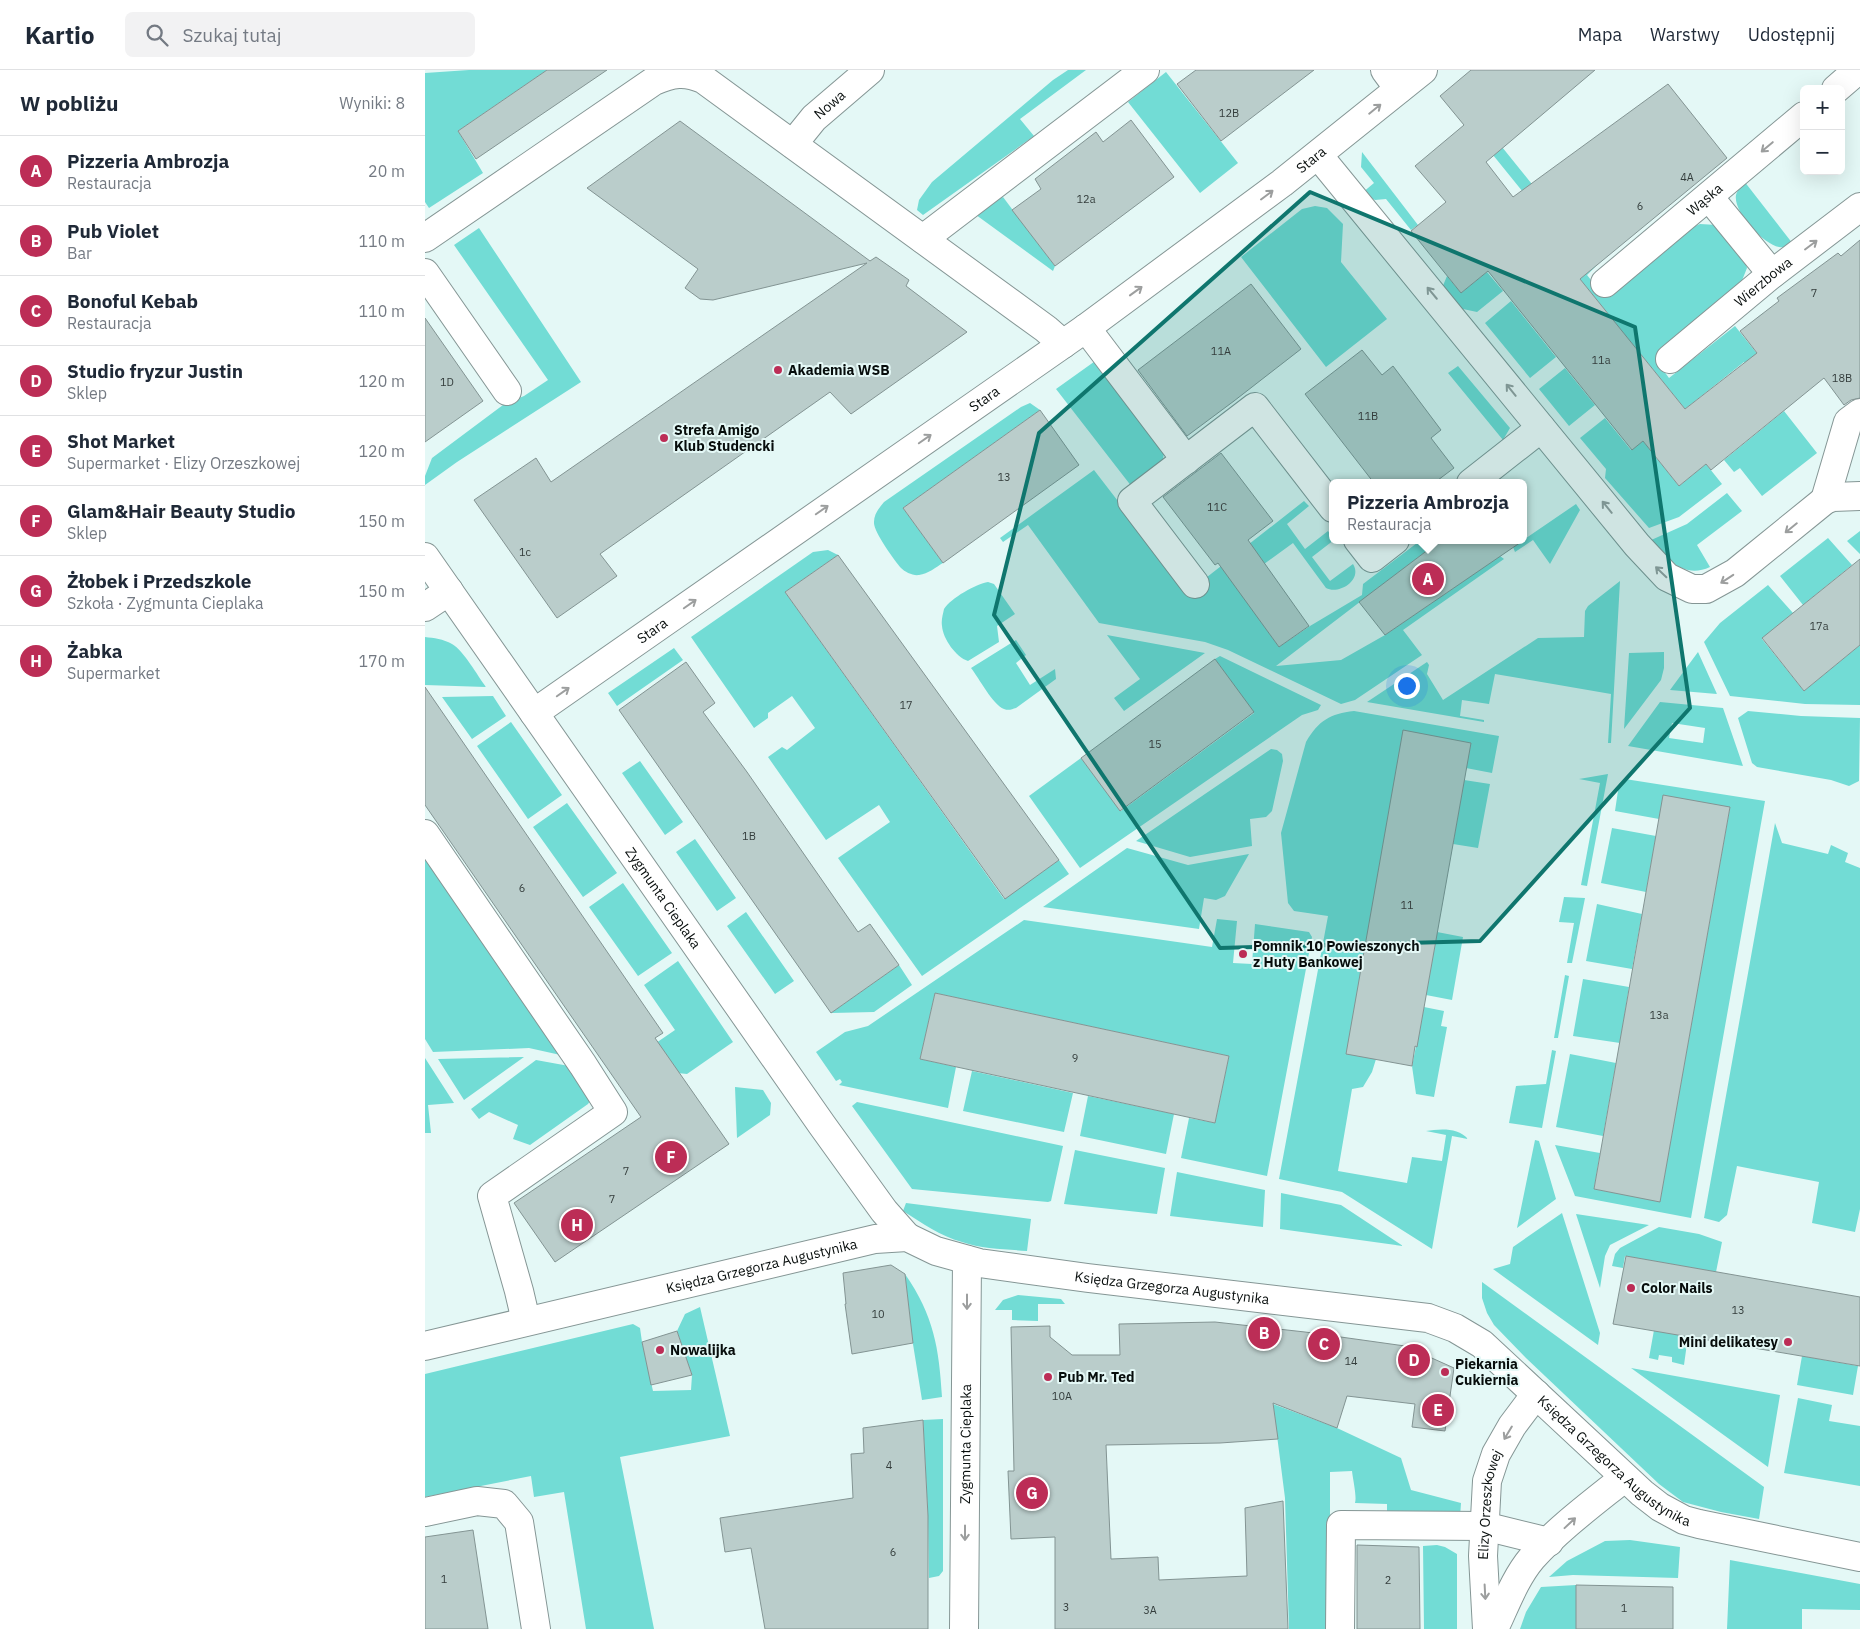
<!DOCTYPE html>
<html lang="pl">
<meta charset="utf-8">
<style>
:root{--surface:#fff;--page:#f2f2f3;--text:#1f2937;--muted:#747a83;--line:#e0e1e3;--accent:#bc2d56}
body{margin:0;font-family:"IBM Plex Sans",sans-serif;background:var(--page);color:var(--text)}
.controls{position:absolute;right:15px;top:15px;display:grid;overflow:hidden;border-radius:8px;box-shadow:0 5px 20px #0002}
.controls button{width:45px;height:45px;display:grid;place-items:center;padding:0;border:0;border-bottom:1px solid var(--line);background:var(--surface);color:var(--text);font:25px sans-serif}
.you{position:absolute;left:981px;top:615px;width:18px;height:18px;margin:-12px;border:4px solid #fff;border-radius:50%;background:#1a73e8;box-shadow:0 0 0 8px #1a73e833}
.badge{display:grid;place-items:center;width:32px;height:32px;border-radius:50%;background:var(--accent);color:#fff;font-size:16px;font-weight:700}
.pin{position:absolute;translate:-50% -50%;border:2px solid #fff;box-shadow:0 1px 5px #0006}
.popup{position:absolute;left:904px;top:409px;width:198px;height:65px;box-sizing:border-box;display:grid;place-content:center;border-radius:8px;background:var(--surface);filter:drop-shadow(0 1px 4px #0005);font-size:16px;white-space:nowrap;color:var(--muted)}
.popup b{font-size:19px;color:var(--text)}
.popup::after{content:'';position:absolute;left:50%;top:100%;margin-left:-10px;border:10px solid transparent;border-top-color:var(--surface)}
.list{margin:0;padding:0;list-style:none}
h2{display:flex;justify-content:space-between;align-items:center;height:65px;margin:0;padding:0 20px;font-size:21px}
h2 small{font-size:16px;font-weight:400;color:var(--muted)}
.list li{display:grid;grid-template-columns:32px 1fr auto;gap:15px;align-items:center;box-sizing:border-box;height:70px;padding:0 20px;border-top:1px solid var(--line)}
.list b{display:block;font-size:19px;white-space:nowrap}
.list p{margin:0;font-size:16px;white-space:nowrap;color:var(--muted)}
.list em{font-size:16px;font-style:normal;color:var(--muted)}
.icon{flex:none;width:28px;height:28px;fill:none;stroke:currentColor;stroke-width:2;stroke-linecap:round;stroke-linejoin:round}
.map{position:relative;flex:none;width:1435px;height:1559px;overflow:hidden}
header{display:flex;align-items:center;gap:30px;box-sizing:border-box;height:70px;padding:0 25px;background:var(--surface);border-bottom:1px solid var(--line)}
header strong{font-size:24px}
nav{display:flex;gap:28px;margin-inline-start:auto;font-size:18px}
.search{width:350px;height:45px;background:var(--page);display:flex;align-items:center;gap:12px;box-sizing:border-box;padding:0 18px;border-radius:8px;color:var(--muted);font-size:19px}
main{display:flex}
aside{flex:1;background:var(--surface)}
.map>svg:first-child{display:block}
</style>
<header>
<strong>Kartio</strong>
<div class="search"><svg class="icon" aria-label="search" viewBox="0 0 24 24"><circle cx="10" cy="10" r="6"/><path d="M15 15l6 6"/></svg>Szukaj tutaj</div>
<nav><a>Mapa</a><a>Warstwy</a><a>Udostępnij</a></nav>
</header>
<main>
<aside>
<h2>W pobliżu<small>Wyniki: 8</small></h2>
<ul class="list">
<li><span class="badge">A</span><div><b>Pizzeria Ambrozja</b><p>Restauracja</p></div><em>20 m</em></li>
<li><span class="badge">B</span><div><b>Pub Violet</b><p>Bar</p></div><em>110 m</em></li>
<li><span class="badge">C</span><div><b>Bonoful Kebab</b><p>Restauracja</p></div><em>110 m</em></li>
<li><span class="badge">D</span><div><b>Studio fryzur Justin</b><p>Sklep</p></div><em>120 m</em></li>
<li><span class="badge">E</span><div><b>Shot Market</b><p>Supermarket · Elizy Orzeszkowej</p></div><em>120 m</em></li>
<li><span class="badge">F</span><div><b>Glam&amp;Hair Beauty Studio</b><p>Sklep</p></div><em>150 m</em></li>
<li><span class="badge">G</span><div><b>Żłobek i Przedszkole</b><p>Szkoła · Zygmunta Cieplaka</p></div><em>150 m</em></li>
<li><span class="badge">H</span><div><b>Żabka</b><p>Supermarket</p></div><em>170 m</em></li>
</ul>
</aside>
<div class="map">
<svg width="1435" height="1559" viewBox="0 0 1435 1559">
<rect width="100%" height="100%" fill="#e4f8f6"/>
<path fill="#72dcd5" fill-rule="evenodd" d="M44 0H122L33 61 58 103 4 138 0 132V3Z
M643 0H661L595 49 609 66 498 145 492 140 494 130 507 112 628 10Z
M741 2 813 93 775 123 703 32Z
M1077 77 1172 195 1162 205 1178 225 1254 163 1275 154 1292 155 1318 180 1322 198 1316 213 1306 225 1230 289 1244 308 1310 256 1334 286 1350 274 1331 249 1338 243 1357 269 1324 297 1319 292 1260 339 1115 160 1123 153 1068 85Z
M937 82 993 155 986 160 961 129 950 130 937 123 949 113 936 97Z
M1319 111 1368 174C1364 176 1359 178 1354 177 1338 174 1308 142 1311 125 1312 121 1316 115 1319 111Z
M578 127 630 196 628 201 547 142Z
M890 136 902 138 918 154 916 192 962 249 901 297 816 187 877 139Z
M54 158 156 312 32 392 0 415V406L7 388 78 335 99 326 123 310 29 175Z
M1062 202 1078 221 1052 242 1038 239 1034 241 1017 218 1022 206 1036 223Z
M1086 231 1131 287 1105 308 1060 253Z
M673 289 736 369 739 383 737 395 707 417 631 319Z
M1033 296 1085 358 1078 370 1023 303Z
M1140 298 1170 335 1144 356 1114 319Z
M605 333 615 340 478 438 518 493C511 497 503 504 494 505 488 506 480 502 476 498 470 491 448 461 449 452 449 444 454 438 459 432L596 337Z
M1359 341 1392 383 1337 426 1315 398 1309 402 1299 390Z
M1180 348 1206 380 1218 371 1254 416 1281 394 1297 414 1254 447 1224 458 1180 408 1181 399 1155 368Z
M669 400 763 522 879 431 884 436 862 454 880 479 903 461 909 470 887 487 905 511 928 494C938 510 914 525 901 518L868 473 810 515 854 577 885 556 937 525 938 514 996 470H1016L851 596 916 590 960 565 1075 486 1079 489 978 560 997 585 930 630 916 634 803 580 780 572 674 553 603 455 578 472 575 468Z
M1302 423 1317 441 1272 475 1285 497C1259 509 1241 489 1224 471L1262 454Z
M1151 434 1155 440 1125 494 1108 470 1090 482 1088 477Z
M1435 461V484L1422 471Z
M1403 468 1427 495 1378 535 1355 506Z
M403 480 413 485 360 522 579 829 634 790 644 804 497 906 413 788 465 752 454 735 401 770 343 687 357 677 362 680 390 658 367 626 343 643V648L329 658 266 567 388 482Z
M1195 511 1186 673H1183L1186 624 1070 604 1064 634 1037 630 1035 646 1059 650V652L942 632 1002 592 1004 595 1002 604 1018 630 1113 568 1159 567 1160 541 1163 536Z
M563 512 569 514 590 544 572 556 574 572 543 591C531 587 518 569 517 556 516 550 518 544 519 539 526 528 551 514 563 512Z
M1343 515 1368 543 1337 569 1379 621 1435 575V635L1380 634 1305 626 1279 572 1295 553Z
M682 565 780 583 699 641 689 628 715 609Z
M0 567C9 568 18 569 27 574 39 581 52 605 61 617L0 615Z
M591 570 601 585 591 593 605 615 630 599 631 609 591 638C587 639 584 641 579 639 568 635 554 608 546 598Z
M249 578 258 590 192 636 183 623Z
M1239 582V598L1236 610 1199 659 1204 583Z
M1273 582 1292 624 1245 620Z
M795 586 896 635 893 640 877 645 655 798 604 726 656 688 696 741 829 643 790 589Z
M68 626 81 646 47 669 17 627Z
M1235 632 1298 638 1318 696 1203 676ZM1247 653 1280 658 1278 673 1244 668Z
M929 641 1074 666 1067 703 1041 698 947 1002 938 1017 927 1019 913 1101 982 1113 987 1087 1017 1091 1021 1065 1001 1061C1014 1059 1033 1057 1043 1069L1027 1066 1007 1179 917 1122 854 1109 903 846 869 841 863 833 856 763 881 672C894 650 905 644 929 641Z
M1323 641 1376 646 1435 648 1434 711 1424 716 1406 710 1332 697 1327 693 1313 648Z
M86 652 137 725 103 749 52 676Z
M846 679 852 680 857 684 858 691 847 741 841 747 825 749 827 776 765 787 711 771Z
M215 691 258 752 240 765 197 703Z
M1183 704 1162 816 1156 815 1175 713 1154 709Z
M1200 709 1340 731 1266 1148 1150 1126 1130 1075 1175 1083 1169 1119 1235 1131 1305 737 1234 749 1190 741 1194 714Z
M1039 710 1065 714 1053 778 1028 774Z
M142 733 192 803 158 827 108 757Z
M1350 753 1357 773 1403 784 1406 775 1423 783 1420 792 1435 798V1139L1430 1162 1387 1153 1394 1112 1312 1096 1302 1145 1294 1152 1279 1148Z
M1187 758 1231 766 1221 822 1176 813Z
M270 769 311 828 292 841 251 782Z
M0 773 149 988 104 978 8 982 0 969Z
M702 778 763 795 824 784 800 826 791 830 779 828 774 859 618 837Z
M198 813 247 883 213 906 164 837Z
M1139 827 1160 828 1147 893H1142L1149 853 1134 852Z
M1172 834 1217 844 1207 899 1161 891Z
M321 842 369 911 350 924 302 856Z
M792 849 812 851 808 893 827 894 830 854 884 862 887 867 842 1106 756 1088 764 1048 790 1053 804 986 510 923 495 989 531 997 523 1038 414 1015 417 1012 415 1009 411 1011 391 982 420 962 443 956 599 850 787 877Z
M1012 862 1038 867 1027 930 1001 925Z
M253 891 308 972 262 1004 196 997 250 960 219 915Z
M474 895 487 915 449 942 406 943Z
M1140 905 1144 906 1133 968H1129Z
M1158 909 1204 917 1195 973 1148 966Z
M999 937 1019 941 1016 956 1022 957 1009 1027 991 1024 987 996Z
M1127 980 1131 981 1117 1058 1084 1053 1091 1016 1121 1014Z
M1145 984 1191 993 1178 1066 1131 1057Z
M99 987 39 1030 13 989Z
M0 988 29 1033 3 1035 6 1063H0Z
M111 990 155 998 169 1025 163 1034 105 1075 88 1069 93 1055 64 1042 54 1049 46 1039Z
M547 1001 648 1023 639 1062 538 1041Z
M310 1017 338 1020 346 1033 345 1045 312 1068Z
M663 1026 749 1044 741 1084 655 1066Z
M432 1032 638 1076 626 1131 623 1132 487 1119 427 1036Z
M1110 1070 1114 1071 1131 1129 1092 1158Z
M650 1080 740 1098 732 1144 639 1134Z
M752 1102 840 1120 838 1157 745 1146Z
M856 1123 916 1135 978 1176 855 1159Z
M481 1133 606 1149 602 1181C580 1179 557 1179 537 1172 515 1166 497 1153 478 1141Z
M1137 1143 1175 1263 1173 1275 1068 1199 1085 1194 1088 1177Z
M1151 1144 1224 1155 1185 1175 1180 1186 1175 1218Z
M1234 1157 1274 1164 1297 1172 1291 1202 1200 1186 1198 1198 1187 1196 1190 1184 1195 1178Z
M480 1204C509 1246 514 1278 517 1327L497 1330 487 1268Z
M1057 1212 1339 1417 1334 1449 1296 1442 1258 1432 1234 1414 1101 1288 1069 1255 1062 1243 1057 1228Z
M593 1225 636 1229 640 1234H613V1251L587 1250V1240H570L578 1230Z
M275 1237 305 1366 195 1387 229 1559H161L139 1422 109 1427 106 1406 0 1427V1304L208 1254 215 1258 217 1272 228 1321 266 1320 267 1305 252 1261 260 1244Z
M1229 1260 1263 1266 1259 1295 1247 1292V1287L1234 1285 1233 1290 1224 1288Z
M1377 1286 1433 1296 1428 1325 1372 1315Z
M1206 1298 1355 1325 1343 1397Z
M1373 1328 1407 1335 1404 1351 1435 1356V1416L1359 1403Z
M848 1334 912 1358 976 1388 986 1420 1036 1433 1035 1447 962 1449V1434L930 1433C932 1427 928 1410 927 1401L905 1402V1447L901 1454 902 1559H864L860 1428Z
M518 1349V1501L514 1506 504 1508 503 1446 498 1350Z
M1205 1470 1255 1477 1253 1508 1148 1505 1124 1507 1142 1491 1180 1471Z
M1012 1475 1020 1477 1032 1484V1559H999L998 1476Z
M1305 1490 1435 1514V1540L1377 1539V1559H1302Z
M1151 1515V1559H1095L1101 1542 1116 1517Z"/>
<path fill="#bacdcb" stroke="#839493" d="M122 0H182L51 89 33 61Z
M771 0H889L796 71 752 14Z
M1046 0H1170L1061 92 1088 127 1243 14 1302 88 1155 209 1260 339 1332 283 1315 261 1354 231 1352 228 1413 183 1416 186 1435 170V328L1426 330 1419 335 1399 308 1286 400 1281 394 1254 416 1218 371 1207 380 1063 201 1036 223 986 161 1021 132 990 96 1039 55 1015 26Z
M706 50 749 107 630 196 587 140 616 119 610 109 671 62 678 72Z
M255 51 445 191 451 187 484 210 481 216 542 262 426 344 405 322 175 484 192 506 132 548 49 430 111 388 126 412 442 193 288 230 275 229 260 218 273 199 162 118Z
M826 214 876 279 809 331 762 366 713 300Z
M0 248 58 331 0 372Z
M937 280 957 305 968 296 1016 360 1006 368 1029 398 1009 413H949L880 324Z
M615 340 654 395 518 493 478 438Z
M796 383 848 451 823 470 884 556 854 577 793 493 790 495 738 427Z
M1016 470H1099L960 565 934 532Z
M413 485 634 790 580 829 360 522Z
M1435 489V575L1379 621 1337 568Z
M790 589 829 642 695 741 656 688Z
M261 592 290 633 278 642 322 702 433 862 445 854 474 895 406 943 194 640Z
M0 617 238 963 230 968 304 1074 130 1192 89 1133 216 1047 0 735Z
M978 660 1046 673 992 977 990 976 987 996 921 984Z
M1238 725 1305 737 1235 1132 1169 1119Z
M510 923 804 986 790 1053 495 989Z
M1201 1186 1435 1227V1296L1188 1254Z
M466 1195 480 1204 488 1273 427 1284 420 1234H421L418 1203Z
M790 1252 880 1262 980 1276 1029 1298 1020 1361 987 1357 990 1334 922 1326 912 1358 848 1333 853 1369 795 1373 681 1375 686 1489 733 1487 734 1510 822 1506 820 1438 858 1431 863 1559H630V1467L586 1469 583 1401H589L586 1257 625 1256V1267L647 1285H695L694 1254Z
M252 1261 267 1305 226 1315 217 1272Z
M498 1350 503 1446V1559H340L326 1478 300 1482 295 1448 428 1428 426 1384 439 1383 438 1358Z
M48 1460 63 1559H0V1467Z
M932 1475 994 1477 995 1559H932Z
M1151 1515 1248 1517V1559H1151Z"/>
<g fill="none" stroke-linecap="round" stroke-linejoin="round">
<g stroke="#859695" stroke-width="30">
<g id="minor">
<path d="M960 0 974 19"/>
<path d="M1411 19 1433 0"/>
<path id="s1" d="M368 74 389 48 445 0"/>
<path d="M893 85 1212 475 1242 507 1267 519H1281L1310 503 1400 430 1408 427 1435 426"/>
<path d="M1284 127 1347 204"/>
<path d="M0 168 229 11C247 3 260 1 278 9L621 259 638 274"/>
<path d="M498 169 720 0"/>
<path d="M0 203 82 321"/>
<path id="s2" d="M1180 213 1379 46"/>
<path d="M661 258 761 390"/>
<path id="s3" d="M1245 289 1347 204 1435 137"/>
<path d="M1046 413 1116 358"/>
<path d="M1400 430 1423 352 1435 343"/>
<path d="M933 470 947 488 970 470"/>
<path id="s4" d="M0 487 397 1055 459 1141 482 1167"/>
<path d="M770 514 707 431 830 337 908 438"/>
<path d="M0 537 24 521"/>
<path id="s5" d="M109 643 661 258 857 113 998 0"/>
<path d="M0 764 158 995 188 1042 67 1126 94 1221 101 1251"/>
<path id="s6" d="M0 1276 450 1169 482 1167 511 1181 554 1193 663 1208 1003 1248 1030 1258 1057 1274 1217 1423 1235 1437 1259 1450 1274 1454 1435 1487"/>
<path d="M0 1442 52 1431 79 1434 94 1452 111 1559"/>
<path id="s7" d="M539 1559 542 1190"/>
<path d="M915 1559 916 1455 1059 1456 1124 1472"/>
<path id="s8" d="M1062 1559 1058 1486 1062 1411 1071 1384 1087 1356 1111 1324"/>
<path d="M1069 1559C1080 1536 1090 1508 1107 1488 1134 1458 1168 1433 1199 1408"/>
</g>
</g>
<use href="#minor" stroke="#fff" stroke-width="28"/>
</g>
<defs><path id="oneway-shaft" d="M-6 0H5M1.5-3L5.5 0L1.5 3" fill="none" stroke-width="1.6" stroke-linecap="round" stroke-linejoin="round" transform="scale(1.25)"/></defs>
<g stroke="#9c9e9e">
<use href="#oneway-shaft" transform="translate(950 39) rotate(-39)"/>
<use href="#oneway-shaft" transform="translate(1342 77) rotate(140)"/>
<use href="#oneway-shaft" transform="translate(842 125) rotate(-37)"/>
<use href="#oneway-shaft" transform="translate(1386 175) rotate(-37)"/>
<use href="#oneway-shaft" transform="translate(711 221) rotate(-36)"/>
<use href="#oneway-shaft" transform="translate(1007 223) rotate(-130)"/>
<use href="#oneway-shaft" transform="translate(1086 320) rotate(-129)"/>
<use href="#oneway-shaft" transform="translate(500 369) rotate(-35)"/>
<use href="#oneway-shaft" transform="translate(1182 437) rotate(-129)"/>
<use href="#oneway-shaft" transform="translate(397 440) rotate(-35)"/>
<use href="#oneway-shaft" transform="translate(1366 458) rotate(141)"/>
<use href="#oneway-shaft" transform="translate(1236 502) rotate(-136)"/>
<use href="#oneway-shaft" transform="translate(1302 509) rotate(147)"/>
<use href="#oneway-shaft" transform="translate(265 534) rotate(-35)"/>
<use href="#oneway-shaft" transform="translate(138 622) rotate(-35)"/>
<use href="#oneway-shaft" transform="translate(542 1232) rotate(90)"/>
<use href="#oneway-shaft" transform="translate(1083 1363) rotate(121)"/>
<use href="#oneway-shaft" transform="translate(1145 1453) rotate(-43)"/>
<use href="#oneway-shaft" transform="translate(540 1463) rotate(90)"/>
<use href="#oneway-shaft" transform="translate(1060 1522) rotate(87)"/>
</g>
<path fill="#0f766e" fill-opacity="0.2" stroke="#0f766e" stroke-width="4" stroke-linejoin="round" d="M885 122 1210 257 1265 638 1055 871 795 878 569 545 614 363Z"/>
<g fill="#bc2d56" stroke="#e4f8f6" stroke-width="2">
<circle cx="353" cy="300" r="5"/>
<circle cx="239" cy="368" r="5"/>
<circle cx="818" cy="884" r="5"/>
<circle cx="1206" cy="1218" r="5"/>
<circle cx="1363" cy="1272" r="5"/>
<circle cx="235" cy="1280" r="5"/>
<circle cx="1020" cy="1302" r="5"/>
<circle cx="623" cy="1307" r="5"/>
</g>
<g text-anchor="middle" stroke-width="4" stroke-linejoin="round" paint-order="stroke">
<g font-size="11" fill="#343d3c">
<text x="804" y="47">12B</text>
<text x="1262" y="111">4A</text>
<text x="661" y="133">12a</text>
<text x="1215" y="140">6</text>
<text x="1389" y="227">7</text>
<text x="796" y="285">11A</text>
<text x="1176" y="294">11a</text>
<text x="1417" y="312">18B</text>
<text x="22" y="316">1D</text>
<text x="943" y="350">11B</text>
<text x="579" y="411">13</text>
<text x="792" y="441">11C</text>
<text x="100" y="486">1c</text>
<text x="1394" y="560">17a</text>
<text x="481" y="639">17</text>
<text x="730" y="678">15</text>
<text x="324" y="770">1B</text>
<text x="97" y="822">6</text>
<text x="982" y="839">11</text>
<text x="1234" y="949">13a</text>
<text x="650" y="992">9</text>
<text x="201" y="1105">7</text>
<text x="187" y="1133">7</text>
<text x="1313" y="1244">13</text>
<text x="453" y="1248">10</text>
<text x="926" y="1295">14</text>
<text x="637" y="1330">10A</text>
<text x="464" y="1399">4</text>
<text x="468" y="1486">6</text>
<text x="19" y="1513">1</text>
<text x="963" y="1514">2</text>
<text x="641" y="1541">3</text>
<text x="1199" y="1542">1</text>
<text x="725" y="1544">3A</text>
</g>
<g font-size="14" fill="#070d0c" stroke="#e4f8f6">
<text dy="5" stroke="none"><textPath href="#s1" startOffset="54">Nowa</textPath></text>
<text dy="5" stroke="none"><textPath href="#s5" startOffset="954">Stara</textPath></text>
<text dy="5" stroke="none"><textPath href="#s2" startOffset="130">Wąska</textPath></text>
<text dy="5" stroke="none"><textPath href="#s3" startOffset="121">Wierzbowa</textPath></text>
<text dy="5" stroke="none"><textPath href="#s5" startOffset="549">Stara</textPath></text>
<text dy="5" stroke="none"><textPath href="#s5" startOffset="144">Stara</textPath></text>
<text dy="5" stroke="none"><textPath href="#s4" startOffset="416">Zygmunta Cieplaka</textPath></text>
<text dy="5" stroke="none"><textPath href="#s6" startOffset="346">Księdza Grzegorza Augustynika</textPath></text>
<text dy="5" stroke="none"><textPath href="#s6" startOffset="766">Księdza Grzegorza Augustynika</textPath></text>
<text dy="5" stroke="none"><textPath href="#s7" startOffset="185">Zygmunta Cieplaka</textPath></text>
<text dy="5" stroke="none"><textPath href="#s6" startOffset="1261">Księdza Grzegorza Augustynika</textPath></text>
<text dy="5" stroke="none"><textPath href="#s8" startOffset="125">Elizy Orzeszkowej</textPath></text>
</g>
<g font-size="14" font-weight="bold" fill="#070d0c" stroke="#e4f8f6" text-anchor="start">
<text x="363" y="305">Akademia WSB</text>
<text x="249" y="365">Strefa Amigo<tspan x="249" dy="16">Klub Studencki</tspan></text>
<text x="828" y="881">Pomnik 10 Powieszonych<tspan x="828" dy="16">z Huty Bankowej</tspan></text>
<text x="1216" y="1223">Color Nails</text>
<text x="1353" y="1277" text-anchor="end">Mini delikatesy</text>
<text x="245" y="1285">Nowalijka</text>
<text x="1030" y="1299">Piekarnia<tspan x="1030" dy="16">Cukiernia</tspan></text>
<text x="633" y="1312">Pub Mr. Ted</text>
</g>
</g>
</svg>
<div class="controls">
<button>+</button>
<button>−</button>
</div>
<div class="you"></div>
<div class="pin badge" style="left:1003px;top:509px">A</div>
<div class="popup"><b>Pizzeria Ambrozja</b>Restauracja</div>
<div class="pin badge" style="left:839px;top:1263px">B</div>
<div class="pin badge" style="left:899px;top:1274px">C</div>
<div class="pin badge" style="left:989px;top:1290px">D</div>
<div class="pin badge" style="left:1013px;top:1340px">E</div>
<div class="pin badge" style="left:246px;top:1087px">F</div>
<div class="pin badge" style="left:607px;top:1423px">G</div>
<div class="pin badge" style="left:152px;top:1155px">H</div>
</div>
</main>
